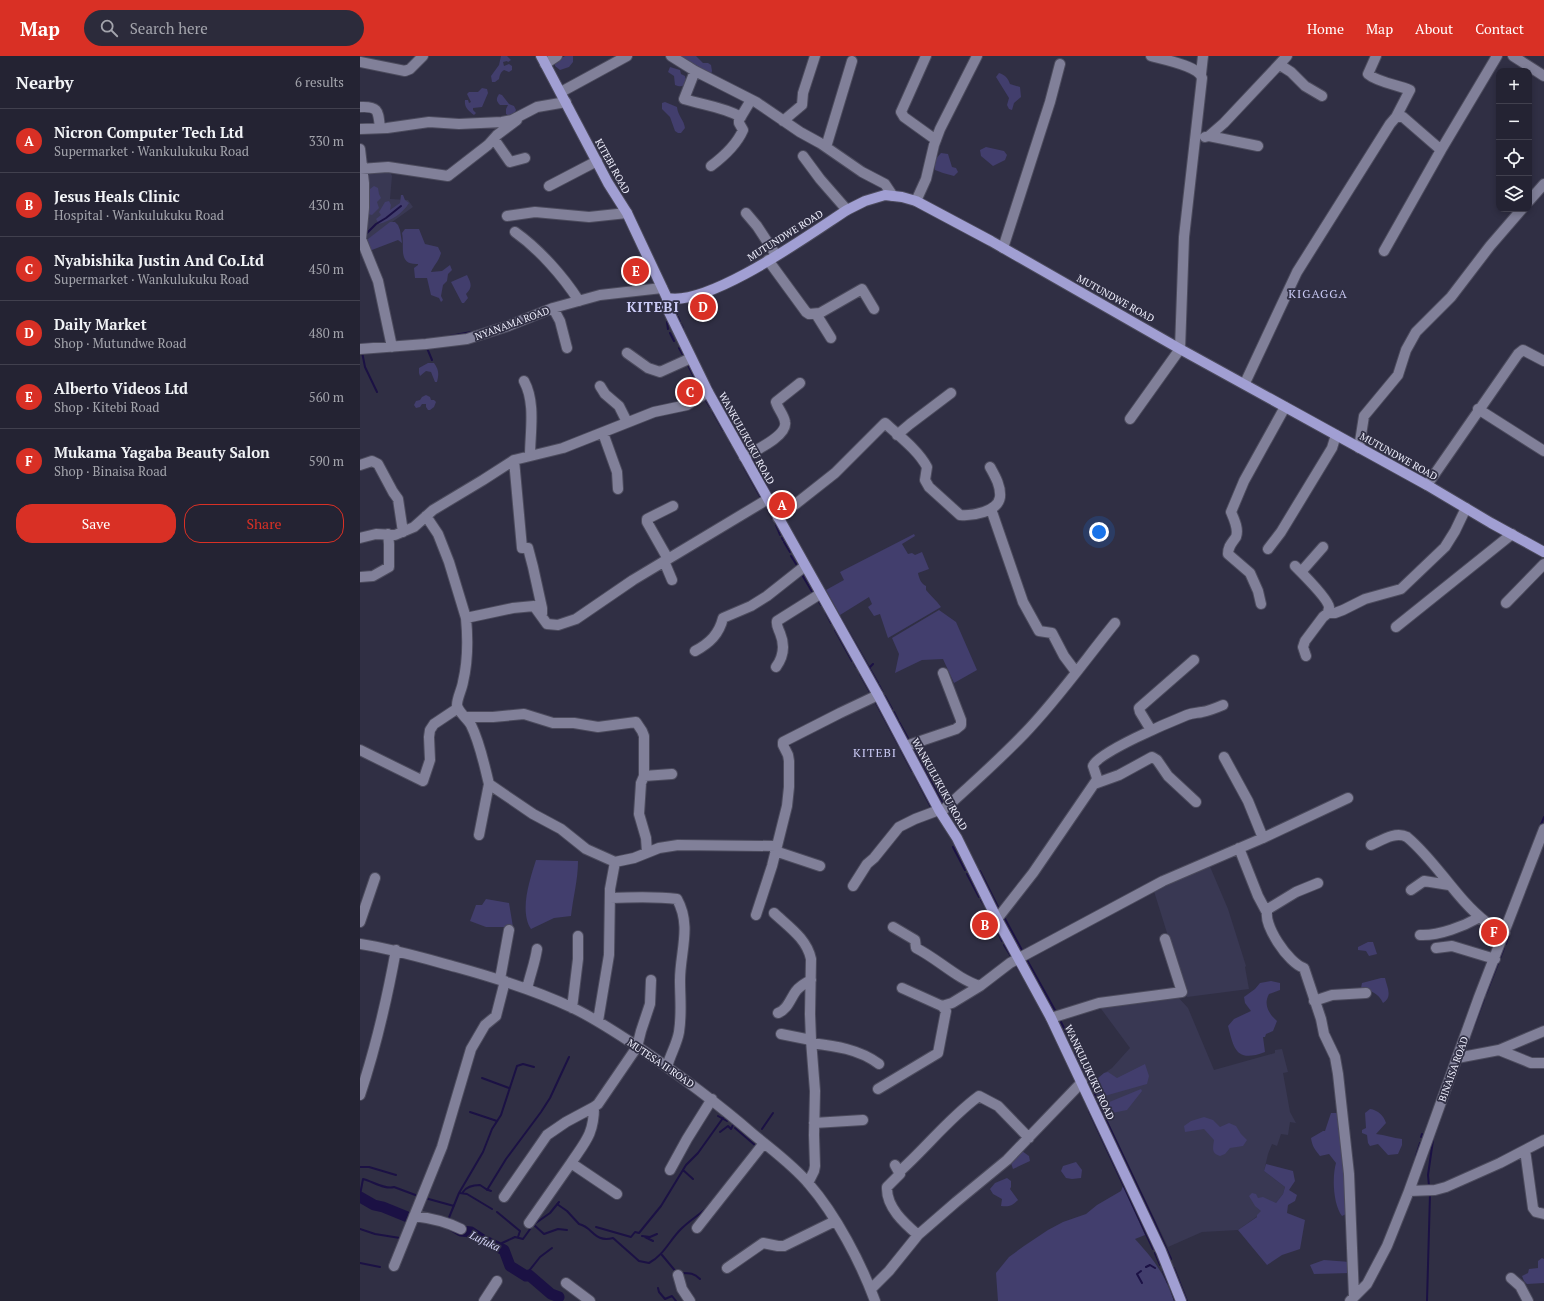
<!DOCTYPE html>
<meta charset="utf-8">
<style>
:root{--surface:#242333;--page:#2c2b3b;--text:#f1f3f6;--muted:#a3a4ac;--line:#41404e;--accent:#d93025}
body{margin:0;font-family:"PT Serif",serif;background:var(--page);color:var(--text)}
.controls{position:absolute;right:12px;top:12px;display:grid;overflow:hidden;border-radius:8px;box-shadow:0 2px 6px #0003}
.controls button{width:36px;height:36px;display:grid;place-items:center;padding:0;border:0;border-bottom:1px solid var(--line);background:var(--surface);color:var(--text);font:20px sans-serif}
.you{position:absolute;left:739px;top:476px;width:14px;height:14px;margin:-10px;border:3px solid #fff;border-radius:50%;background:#1a73e8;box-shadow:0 0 0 6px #1a73e833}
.badge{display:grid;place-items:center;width:26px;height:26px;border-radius:50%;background:var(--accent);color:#fff;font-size:13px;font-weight:700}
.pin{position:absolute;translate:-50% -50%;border:2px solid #fff;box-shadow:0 1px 4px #0006}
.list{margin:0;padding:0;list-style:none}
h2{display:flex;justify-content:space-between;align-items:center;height:52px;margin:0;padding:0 16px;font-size:17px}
h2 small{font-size:13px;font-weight:400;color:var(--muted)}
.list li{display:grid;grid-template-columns:26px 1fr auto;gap:12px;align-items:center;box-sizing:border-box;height:64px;padding:0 16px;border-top:1px solid var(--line)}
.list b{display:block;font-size:15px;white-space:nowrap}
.list p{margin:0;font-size:13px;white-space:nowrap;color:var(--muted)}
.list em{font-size:13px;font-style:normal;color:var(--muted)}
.actions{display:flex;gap:8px;padding:12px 16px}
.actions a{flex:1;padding:9px 0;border:1px solid var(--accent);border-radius:16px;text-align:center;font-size:14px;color:var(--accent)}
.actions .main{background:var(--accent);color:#fff}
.icon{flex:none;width:22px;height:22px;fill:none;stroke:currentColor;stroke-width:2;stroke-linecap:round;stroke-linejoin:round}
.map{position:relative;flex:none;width:1184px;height:1245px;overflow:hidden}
header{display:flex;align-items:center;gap:24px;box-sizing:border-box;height:56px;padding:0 20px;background:var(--accent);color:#fff}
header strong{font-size:19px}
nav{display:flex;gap:22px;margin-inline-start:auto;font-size:14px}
.search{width:280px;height:36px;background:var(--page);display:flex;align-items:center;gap:10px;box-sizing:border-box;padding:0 14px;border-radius:22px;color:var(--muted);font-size:15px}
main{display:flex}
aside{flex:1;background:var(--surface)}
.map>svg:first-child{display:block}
</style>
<header>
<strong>Map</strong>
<div class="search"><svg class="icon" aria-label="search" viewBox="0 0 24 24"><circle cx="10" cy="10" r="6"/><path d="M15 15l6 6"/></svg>Search here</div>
<nav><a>Home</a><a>Map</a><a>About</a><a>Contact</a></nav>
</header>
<main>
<aside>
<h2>Nearby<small>6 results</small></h2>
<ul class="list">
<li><span class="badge">A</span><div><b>Nicron Computer Tech Ltd</b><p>Supermarket · Wankulukuku Road</p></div><em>330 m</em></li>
<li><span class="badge">B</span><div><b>Jesus Heals Clinic</b><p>Hospital · Wankulukuku Road</p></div><em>430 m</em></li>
<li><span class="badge">C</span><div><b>Nyabishika Justin And Co.Ltd</b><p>Supermarket · Wankulukuku Road</p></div><em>450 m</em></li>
<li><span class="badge">D</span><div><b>Daily Market</b><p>Shop · Mutundwe Road</p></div><em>480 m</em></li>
<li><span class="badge">E</span><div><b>Alberto Videos Ltd</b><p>Shop · Kitebi Road</p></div><em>560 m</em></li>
<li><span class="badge">F</span><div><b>Mukama Yagaba Beauty Salon</b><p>Shop · Binaisa Road</p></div><em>590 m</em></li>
</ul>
<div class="actions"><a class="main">Save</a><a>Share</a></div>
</aside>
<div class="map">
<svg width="1184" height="1245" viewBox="0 0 1184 1245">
<rect width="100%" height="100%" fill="#302f44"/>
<path fill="#393853" d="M8 110 30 116 32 120 30 143 48 144 53 151 0 189Z
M848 806 868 853 886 910 885 911 889 933 827 941 793 832Z
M817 940 828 952 854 1014 915 997V994L922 993 928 1016 923 1017 930 1056 936 1067 930 1066 928 1079 921 1078 917 1090 912 1088 908 1098 904 1115 925 1131 923 1138 916 1147 878 1174 842 1176 808 1191 740 1049 731 1026 752 1012 770 992 739 950Z"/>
<path fill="#423e6d" d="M141 0H147L151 4 148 6 147 5 143 6 144 10 149 8 152 10V14L149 16 144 14C140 17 140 19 139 23L135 26H132L131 20 139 9Z
M205 0H213V6L209 11 200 14 195 10V6Z
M318 0H336L343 7H348L351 9 352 15 351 18 342 16C337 7 326 5 318 0Z
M310 11 320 14 321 18 325 20 327 27C323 31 320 31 315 29L314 20 308 16Z
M639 17C645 19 648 22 650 28L660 31 661 41 654 47 652 54 649 53 647 49 649 42 636 21Z
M122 32 127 33 128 37 122 51 113 52V54L116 57 114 59C109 55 104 52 105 44H108L109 47 111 46 107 38 109 36H118Z
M139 38 142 39 149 48 154 50 156 54 154 58 149 60 146 58V53L148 49H140C136 45 136 43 139 38Z
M305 46 317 51C318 60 324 64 325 72L321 77H318L315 75 310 61 302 53V47Z
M626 91 644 95 647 99 645 104 633 110 621 100 620 94Z
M581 97 588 98 592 111 596 112 598 116 594 120 583 117 575 114V104Z
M14 130 18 132 19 138 21 142 17 146 19 152 12 159 8 158 6 136Z
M41 139H43L45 144 49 147C42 158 32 164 19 168L16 163 21 159 19 156 25 146 29 145 31 149 30 154 40 147Z
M30 166H35L38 169 40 174 42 187 38 184 4 197 3 194 0 195V185L4 186Z
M45 173H59L65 188 78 191 81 197C79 205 74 209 71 216L82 215 90 209 92 214 88 218 87 225 83 229 81 240 83 244 81 246 79 242 71 239 67 222H55L54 212 58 209V208C37 209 45 191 42 177Z
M107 219C111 227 113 231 106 238L108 242 104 247H102L91 226Z
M68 307H74C79 314 79 318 77 326H75L71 316 66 315 60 320 59 317V312Z
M66 339 70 341 71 344H74L76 346 74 351 70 354H68L66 351V348H62L60 351 56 352 54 349 56 345 60 344 62 341Z
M554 478 555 480 542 488 548 498 552 497 555 499 562 496 569 513 558 517C559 522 561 528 566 530V534C571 540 576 544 581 551L528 582 520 558 514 560 508 551 512 548 509 541 480 559 466 534 484 524 480 516Z
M579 554 596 566 617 614 594 627 583 603 562 604 535 617 539 598 532 582Z
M176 804 218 805C218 824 213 841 211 860L194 862 171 873C159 855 170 823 176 804Z
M126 843 149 847 153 871H126L110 865 116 849H122Z
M1008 886H1013L1017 898 1009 900 1006 895 998 894V891Z
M1021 922H1025C1027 931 1033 941 1023 947 1018 937 1012 935 1001 932L1002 927Z
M911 925 920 927V934L909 938C903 949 909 958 917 965L913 975 906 978 905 981H903L905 996C876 1007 874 993 868 970L874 963 891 955 885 947 884 941 895 933 900 927Z
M785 1008 789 1020 787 1028 741 1041 738 1040 733 1027 744 1017 748 1016 757 1022Z
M781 1033 782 1035 767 1054 747 1058 742 1049Z
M1010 1053C1018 1054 1024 1060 1026 1067L1016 1078C1025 1079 1033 1082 1042 1083V1089L1038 1098 1028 1099 1018 1088 1010 1090 1008 1087 1007 1079 1002 1077V1074L1006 1072 1005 1057Z
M971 1057H979L988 1157 982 1160C973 1148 972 1121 976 1107L969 1098 960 1100C955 1094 952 1090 951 1082L963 1075H965Z
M844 1061 853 1064 860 1071 869 1067 876 1070 881 1078 887 1084 883 1090 870 1092 865 1098 860 1100C851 1097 853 1092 854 1084L844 1073 825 1076 824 1070 831 1065Z
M662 1095 669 1100 670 1105 653 1113 650 1104Z
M716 1106 722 1114 721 1122 712 1123 706 1122 701 1115 703 1110Z
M906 1108 933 1115 935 1125 929 1134 937 1139 935 1145 928 1149 927 1157 945 1164 940 1193 922 1199 907 1209 878 1174 897 1161V1159L901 1155 895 1150 889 1140 892 1137 896 1138 898 1142 903 1141 916 1147 923 1138 925 1131 904 1115Z
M647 1122 651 1125V1131L650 1133 658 1144C652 1150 649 1151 641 1150L642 1143 633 1138 630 1133 635 1127Z
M763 1130 785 1179 775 1183C795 1205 804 1217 814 1245H638L636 1217 649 1201 664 1190 688 1174 703 1166 726 1158 737 1149 761 1135Z
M1182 1202 1184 1203V1227L1167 1228 1164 1225 1162 1220 1168 1217 1169 1213 1178 1212V1205Z
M964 1204 990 1206V1217L954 1218 950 1209Z"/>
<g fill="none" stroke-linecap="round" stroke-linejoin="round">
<path stroke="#1b1144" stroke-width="2" d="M5 179 16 168 26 162 41 150
M317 250V258
M318 261 320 266
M307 266 308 273
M321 268 323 272
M310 277 314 285
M90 280 111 276
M2 288 18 287
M67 292 72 304
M319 292 323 299
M2 296 5 311 17 336
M327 307 335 323
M336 326 341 335
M351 330 352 333
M355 338 362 351
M345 343 350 351
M363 353 374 371
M353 356 363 374
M379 380 383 388
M370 385 371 388
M374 392 382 407
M392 402 412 440
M384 411 401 442
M405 448 413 463
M416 469 420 479
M422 482 423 484
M424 486 430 496
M431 500 438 511
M441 517 454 539
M458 544 461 549
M466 557 471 567
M480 561 518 627
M475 574 492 605
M494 607 496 611
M509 612 513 608
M500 618 511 638
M519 629 523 637
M525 640 532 653
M515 645 539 690
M534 656 538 664
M539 666 550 686
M541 694 552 715
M554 694 584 750
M555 720 572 753
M1180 771 1184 761
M593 791 605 814
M612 802 615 807
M620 815 640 855
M607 818 619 841
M621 844 625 850
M628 856 632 865
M644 861 663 896
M636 873 642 885
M1146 888 1151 871
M644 889 652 902
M667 904 696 956
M655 908 661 917
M1126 938 1144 892
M700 964 708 980
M1114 970 1124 943
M715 996 721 1008
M722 1012 725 1016
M726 1018 737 1043
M122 1022 149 1032
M738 1047 794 1165 811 1203
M729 1055 793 1193
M110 1056 137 1065
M358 1060 367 1065
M375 1072 396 1090 395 1091
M402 1073 413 1057
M360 1076 368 1070 371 1073 373 1069
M1061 1081 1062 1078
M1056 1100 1060 1087
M0 1111H9L36 1119
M323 1114 333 1123
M1069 1130 1068 1119 1073 1084
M127 1134 146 1103 181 1056 190 1042 209 1001
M103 1136C107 1130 113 1129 120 1129L126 1133 131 1135
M100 1137 107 1138 132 1153
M0 1139 3 1123C12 1125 25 1134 34 1131L58 1140
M65 1142 94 1150
M197 1148 207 1155 219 1168C233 1171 234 1187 253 1182L279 1205 289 1207C304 1199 309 1185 321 1173 329 1165 339 1159 348 1151
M137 1156 160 1175 158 1181
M88 1164 99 1137 123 1096 132 1073 141 1059 157 1010 163 1008 174 1011
M174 1169 184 1178 198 1173 207 1174
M236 1171 271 1181 275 1176 279 1177 301 1150 326 1109 338 1097 363 1062
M0 1173 15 1178 40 1182
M282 1180 290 1181 297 1178
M285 1181 293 1185
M140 1190 142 1187 155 1181 163 1183 173 1169 190 1157 199 1146
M795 1197 800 1209
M302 1199 317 1217
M0 1207 20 1211
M786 1211 790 1209 795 1212
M814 1212 827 1245
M781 1215 777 1218 782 1227
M803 1215 808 1227
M321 1217C330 1217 334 1217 340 1223
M165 1220 180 1201 192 1192
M298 1232 299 1236 305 1243 312 1240 316 1245
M811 1233 815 1245
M1067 1245 1070 1138"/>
<path stroke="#1b1144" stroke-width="11" d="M0 1141 14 1149 23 1151 50 1162
M91 1169 101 1175 111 1176 123 1184 144 1194 150 1210 166 1220 169 1219 191 1238 199 1241"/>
<g stroke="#4c4b5d" stroke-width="12">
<path id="minor" d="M311 0 335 15 396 46 440 76 460 87 502 116 525 128 533 140
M566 0 541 56 544 61 576 84
M1016 0 1008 18C1017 26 1038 29 1050 34L1036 61
M1153 0 1184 20
M0 6 45 15 50 13 63 0
M185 8 197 0
M920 9 931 16 945 30 962 40
M335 15 324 43C343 49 364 51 381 61
M841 18 843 0
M201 36 267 0
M0 51C19 50 18 55 20 72
M423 65 442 49 443 37 455 0
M0 73 27 72 69 66 99 68 142 66 152 64 177 51 206 46
M849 80 864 67 927 0
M845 81 849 80 898 90
M134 83 150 106 165 102
M466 91 492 5
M0 93 4 127V152L1 183 18 225 32 291
M443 100 460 123 487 154
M351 110C363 101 377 88 383 74L379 67V64L391 44
M0 113 28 111 88 120 128 89 137 79 157 64
M189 130 237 105
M556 145 566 123 574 89 580 73 617 0
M1169 145 1184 128
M386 157 397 170 416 199
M147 160 175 156 229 161 267 157
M155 176C179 193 203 220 219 245
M643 192 690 46 700 8
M1024 195 1081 94 1137 0
M408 204 446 256 449 258 460 257 502 233 514 253
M193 252 200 265 207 292
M456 258 471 282
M0 293 66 288 107 283 148 270 193 252 240 239 302 232
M267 297 288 312 300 316 331 302
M164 325C176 347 170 376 170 400
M885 327 937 216 1030 68 1036 61H1043L1081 94
M240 330 245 338 259 350 267 366
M1118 353 1184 395
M770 363 820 293 824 181 842 22C839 10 802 3 791 0
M243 377 257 416 258 433
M537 379 550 368 591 337
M999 392 1004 360 1038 319 1046 294 1056 276 1091 241 1130 190 1162 153
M384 401C394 395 428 380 425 366 424 359 418 353 416 346L440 327
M154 404 162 492H168L173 511 182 552V558
M0 409 12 405 18 408 33 436 38 443 43 476
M1067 429 1158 298 1163 294 1184 305
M631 453 663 546 679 575 692 577 704 600 716 616
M66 460 78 478 89 506 106 562
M418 462 475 417 525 367C539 380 558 394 567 411L565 424 569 431 600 459C612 460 638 456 640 441 641 430 635 420 630 411
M0 482 16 478 35 479 54 471 73 454 123 424 154 404 203 392 294 356 327 349 348 336
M908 493 921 476 972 392 976 379
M308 503 287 466V463L313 450
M304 505 312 524
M935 510C942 517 968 543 969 551 969 553 968 555 968 557
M941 516 963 491
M0 521 13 520 29 511V488L28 478
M1146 547 1184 508
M901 548 898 535 890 517 868 498C868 490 872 487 876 481 879 473 874 463 871 456L884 425 925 351
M1036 571 1152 478
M335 595C350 587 359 578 363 562L391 550 407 540 445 510
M946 600 943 591 945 585 963 561 968 557H975L983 554 1005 543 1041 533 1085 491 1095 475 1106 452
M416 611C424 600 425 589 420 577 418 572 416 569 417 565L460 538
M105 661H133L164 658 193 667H214L238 671 276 666 282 675 284 680V720L281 727 279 758 286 782 287 796
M791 674 780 656 779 652 834 604
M546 690 596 673 601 669V664L583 617
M0 694 63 725 70 704 69 681 70 674 74 668 98 652
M864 701 888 745 903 782
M284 720 312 718
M129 728C124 708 120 687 111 669 108 663 98 656 97 649 97 642 102 633 103 626 108 605 108 583 106 562L153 552 174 550 187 568 198 569 216 563 273 524 408 443
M734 728 759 719 792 701 797 704 808 720 836 746
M581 756C609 731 637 706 664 678 697 644 725 604 755 567
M119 779 129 728 173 758 201 773 226 793 255 806 274 802 299 792 318 789 416 790
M1011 789C1022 784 1036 775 1047 781 1077 806 1095 842 1126 866 1131 871 1139 873 1145 876
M879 792 898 840 906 855
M415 795 460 810
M958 827 936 836 908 853C901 867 929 908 944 912L961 963 964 978 975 1001 978 1018 989 1118 994 1241
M493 830 507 808 514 802 539 771 555 763 579 754
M1051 834 1064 825 1089 829
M250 842C272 841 295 840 317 843 332 870 320 896 320 924 320 943 322 957 319 976 317 988 310 999 307 1011
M414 857C429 871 447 883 451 903L450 958 451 984
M396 859 412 810 427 750 429 731V705L428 699 423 689V686L480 657 518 639
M637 863 673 817 736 725 737 722 733 710C736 697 812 665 827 659 832 657 837 657 842 656 849 655 856 652 863 649
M0 866 15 822
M533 871 555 884 556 892C578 903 597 923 620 930L650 907 803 825 903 782 988 742
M1060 879C1079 880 1104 870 1120 861
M0 888C33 893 63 902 96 911 136 922 175 934 213 952 236 963 257 977 278 991 318 1018 356 1046 393 1078 412 1094 433 1109 449 1128 476 1159 501 1207 515 1245
M1076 892 1092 890 1135 903
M140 923 149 874
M542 932 582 950 592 947 620 930
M167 933C170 919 175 907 177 893
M954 945 972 939 1006 937
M212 952 218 903V880
M418 957C428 953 430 943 436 935 440 930 445 927 451 924
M691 962 739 947 822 936 805 883
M238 965 249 899 250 833 255 806
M421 978 451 984 455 1035 454 1079 455 1110 454 1115 448 1127
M451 987C475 990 499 993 519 1008
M1139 994 1184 975
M1097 1002 1139 994 1171 1007H1184
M518 1033 578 997 586 955 582 950
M0 1039C16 991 27 943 36 894
M454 1067 503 1064
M1165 1094 1173 1152 1176 1156 1184 1158
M211 1107C225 1086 234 1078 234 1051
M535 1109 540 1118 527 1131C526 1151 544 1167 558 1179
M310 1114 327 1083 352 1043
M539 1116C567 1091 589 1062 619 1040L638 1050 669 1082
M1049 1135 1075 1134 1086 1131 1140 1107 1184 1084
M144 1141 187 1079 206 1066 234 1051 238 1048 277 991 281 975 290 948 291 924
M54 1160C71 1162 85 1165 101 1173
M169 1167 211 1107 257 1138
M337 1172 404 1087
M34 1210 82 1091 111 993 125 969 136 960 145 925
M367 1212 403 1187 418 1190H424L475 1165
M318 1219 322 1233 330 1245
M1151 1222 1160 1230 1168 1245
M206 1227 230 1245
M511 1233 529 1215 558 1179 596 1146 647 1104 722 1026
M124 1245 137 1225
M990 1245 1007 1228 1027 1190 1049 1135 1119 941 1184 773"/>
</g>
<g stroke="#4c4b5d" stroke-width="12">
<path id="major" d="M181 0 248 127 267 157 307 242V252L348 336 518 639 579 754 597 782 637 863 691 962 801 1195 821 1245
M307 242C349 251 450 178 487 154L505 145 525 139 542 141 556 145 631 185 820 293 1067 429 1131 467 1184 496"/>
</g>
<use href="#minor" stroke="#818099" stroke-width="10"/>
<use href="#major" stroke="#a19fd3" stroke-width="10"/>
</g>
<g text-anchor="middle" stroke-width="3.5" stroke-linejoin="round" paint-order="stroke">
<g font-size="10" fill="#f1f1ff" stroke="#302f44">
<text transform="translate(253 110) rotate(61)" y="4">KITEBI ROAD</text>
<text transform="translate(425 179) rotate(-32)" y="4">MUTUNDWE ROAD</text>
<text transform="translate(756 242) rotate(29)" y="4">MUTUNDWE ROAD</text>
<text transform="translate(152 267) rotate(-20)" y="4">NYANAMA ROAD</text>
<text transform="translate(387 382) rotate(61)" y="4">WANKULUKUKU ROAD</text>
<text transform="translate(1039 400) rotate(29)" y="4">MUTUNDWE ROAD</text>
<text transform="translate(580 728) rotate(61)" y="4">WANKULUKUKU ROAD</text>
<text transform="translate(301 1007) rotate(34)" y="4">MUTESA II ROAD</text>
<text transform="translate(1093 1013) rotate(-70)" y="4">BINAISA ROAD</text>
<text transform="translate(730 1016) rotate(65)" y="4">WANKULUKUKU ROAD</text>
</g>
<g font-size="11" font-style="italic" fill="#d6d6f9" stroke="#302f44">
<text transform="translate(125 1185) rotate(26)" y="4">Lufuka</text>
</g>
<g font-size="12" letter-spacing="1" fill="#cbcbf6" stroke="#302f44">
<text x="958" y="242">KIGAGGA</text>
<text x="515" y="701">KITEBI</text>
</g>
<g font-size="14" font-weight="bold" letter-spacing="1" fill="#cbcbf6" stroke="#302f44">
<text x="293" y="256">KITEBI</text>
</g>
</g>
</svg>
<div class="controls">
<button>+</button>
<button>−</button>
<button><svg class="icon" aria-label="locate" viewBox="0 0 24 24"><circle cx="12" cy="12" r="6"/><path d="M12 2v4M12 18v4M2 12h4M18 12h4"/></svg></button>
<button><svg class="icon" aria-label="layers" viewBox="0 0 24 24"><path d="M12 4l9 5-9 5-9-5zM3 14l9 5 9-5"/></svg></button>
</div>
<div class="you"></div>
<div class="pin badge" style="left:422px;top:449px">A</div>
<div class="pin badge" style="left:625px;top:869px">B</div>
<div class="pin badge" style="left:330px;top:336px">C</div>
<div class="pin badge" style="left:343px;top:251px">D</div>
<div class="pin badge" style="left:276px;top:215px">E</div>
<div class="pin badge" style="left:1134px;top:876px">F</div>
</div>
</main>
